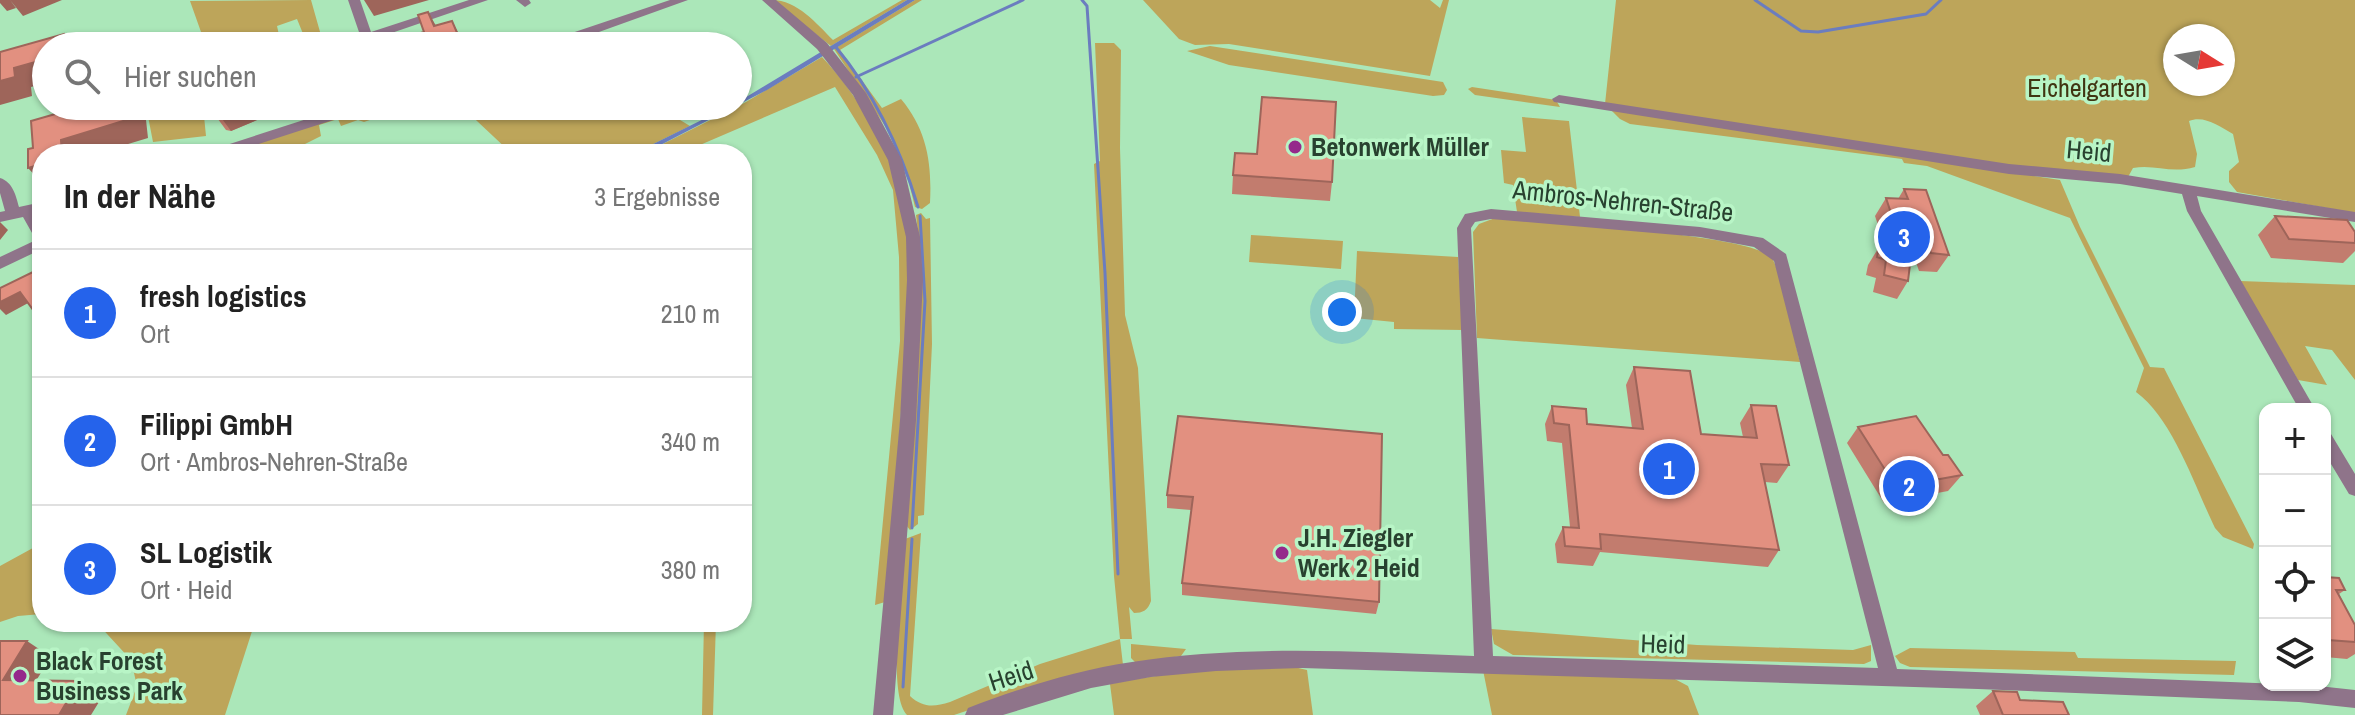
<!DOCTYPE html>
<html lang="de">
<meta charset="utf-8">
<style>
:root{--surface:#fff;--page:#f6f6f6;--text:#222;--muted:#767676;--line:#e0e0e0;--accent:#2563eb}
body{margin:0;font-family:"Archivo Narrow",sans-serif;background:var(--page);color:var(--text)}
.controls{position:absolute;right:24px;bottom:24px;display:grid;overflow:hidden;border-radius:16px;box-shadow:0 2px 6px #0004}
.controls button{width:72px;height:72px;display:grid;place-items:center;padding:0;border:0;border-bottom:2px solid var(--line);background:var(--surface);color:var(--text);font:40px sans-serif}
.compass{position:absolute;left:2163px;top:24px;width:72px;height:72px;border-radius:50%;background:var(--surface);box-shadow:0 2px 6px #0004;rotate:101deg}
.you{position:absolute;left:1342px;top:312px;width:28px;height:28px;margin:-20px;border:6px solid #fff;border-radius:50%;background:#1a73e8;box-shadow:0 0 0 12px #1a73e833}
.badge{display:grid;place-items:center;width:52px;height:52px;border-radius:50%;background:var(--accent);color:#fff;font-size:26px;font-weight:700}
.pin{position:absolute;translate:-50% -50%;border:4px solid #fff;box-shadow:0 2px 8px #0006}
.list{margin:0;padding:0;list-style:none}
h2{display:flex;justify-content:space-between;align-items:center;height:104px;margin:0;padding:0 32px;font-size:34px}
h2 small{font-size:26px;font-weight:400;color:var(--muted)}
.list li{display:grid;grid-template-columns:52px 1fr auto;gap:24px;align-items:center;box-sizing:border-box;height:128px;padding:0 32px;border-top:2px solid var(--line)}
.list b{display:block;font-size:30px;white-space:nowrap}
.list p{margin:0;font-size:26px;white-space:nowrap;color:var(--muted)}
.list em{font-size:26px;font-style:normal;color:var(--muted)}
.icon{flex:none;width:44px;height:44px;fill:none;stroke:currentColor;stroke-width:2;stroke-linecap:round;stroke-linejoin:round}
.map{position:relative;flex:none;width:2355px;height:715px;overflow:hidden}
.search{position:absolute;background:var(--surface);box-shadow:0 2px 6px #0004;left:32px;top:32px;width:720px;height:88px;display:flex;align-items:center;gap:20px;box-sizing:border-box;padding:0 28px;border-radius:44px;color:var(--muted);font-size:30px}
.panel{position:absolute;background:var(--surface);box-shadow:0 2px 6px #0004;left:32px;top:144px;width:720px;height:488px;border-radius:32px}
.map>svg:first-child{display:block}
</style>
<div class="map">
<svg width="2355" height="715" viewBox="0 0 2355 715">
<rect width="100%" height="100%" fill="#abe7b9"/>
<path fill="#bda55a" fill-rule="evenodd" d="M311 0 324 46H308L297 19 277 26 279 35 243 46H206L190 1Z
M772 0C797 0 817 24 833 40L902 0H907L831 46Z
M915 0H922L840 50 882 108 901 99C927 130 932 163 930 203L922 209 915 207 907 175 887 129 834 49Z
M1143 0H1430L1440 8 1443 0H1449L1430 76 1229 44 1195 45 1179 39Z
M1616 0H2355V213L2237 192 2229 182V171L2239 162 2233 134C2219 126 2204 115 2189 121L2197 154 2195 167C2171 174 2155 164 2133 168L2128 177 2034 176 2060 180 2080 227 2150 367 2164 368 2254 544 2253 549 2223 537 2215 528C2195 487 2173 419 2136 392L2144 368 2070 218 1927 166 1904 163 1902 159 1630 124 1620 119 1605 104ZM2175 36H2223V84H2175Z
M1095 43H1114L1121 50 1120 148 1125 315 1138 368 1151 601C1148 610 1143 613 1134 613L1129 607 1132 639H1120L1123 665 1035 688 954 715H907C886 694 903 573 905 539L921 533 910 696C923 708 934 707 950 702L1040 664 1120 639 1114 576 1094 164 1100 161Z
M1210 46 1443 82 1447 90 1444 95 1433 96 1229 65 1187 51Z
M822 57C854 91 883 137 897 182 913 231 908 289 905 340 901 427 893 515 885 602L875 605 900 341 899 257 893 190 877 155 835 87 679 154H643L746 102Z
M1472 87 1556 100 1560 107 1475 95 1468 89Z
M146 106H203L206 136 153 142Z
M371 106H410L364 122 358 120 341 126 338 119 319 125 321 136 285 154H223Z
M461 106H657L690 126 633 154H512Z
M1522 117 1569 121 1580 217 1517 212 1513 185 1504 183 1501 150 1526 152Z
M921 213 926 219 930 218 932 344 924 515 918 516V524L910 530 906 525 919 240 916 215Z
M1495 218C1539 222 1749 234 1771 257 1781 268 1795 343 1800 362L1477 338 1473 232 1479 224Z
M1251 235 1343 241 1341 269 1249 262Z
M1357 251 1458 257 1463 330 1394 329V322L1354 318Z
M2240 281 2355 285V380L2332 350 2305 346 2327 385 2298 380Z
M42 543V614L18 616 0 622V566Z
M96 622H255L225 715H126L137 686 131 660Z
M704 622H716L713 715H702Z
M1491 629 1697 645 1853 650 1871 645V661L1864 664 1513 655 1494 644Z
M1131 644 1186 649 1181 656 1136 663 1131 658Z
M1910 648 2075 652 2078 658 2236 661 2234 675 1910 667 1900 663 1895 656Z
M1294 667 1307 670 1313 715H1114L1110 684C1171 671 1232 668 1294 667Z
M1483 670 1671 677 1688 686 1699 715H1492Z"/>
<path fill="#6b7dbf" d="M907 0H915L767 90 643 154H633L730 106H738V102Z"/>
<g fill="none" stroke-linecap="round" stroke-linejoin="round">
<path stroke="#6b7dbf" stroke-width="3" d="M1082 0 1087 6 1105 273 1118 574
M1755 0 1801 31 1818 32 1926 14 1941 0
M835 46C875 94 900 147 918 207
M856 77 1023 0
M912 528 925 301 920 216
M903 687 912 539"/>
<path fill="#8f748a" fill-rule="evenodd" d="M348 0H360L371 32 469 0H488L374 39 376 46H364L363 43 353 46H334L360 35Z
M516 0H529L531 3 525 7Z
M670 0H688L560 46H541L542 43Z
M762 0H776L827 43 866 93 902 160 920 237 923 280 916 420 893 715H873L900 420 907 280 906 237 888 160 853 95 817 49Z
M1559 95 2009 164 2120 174 2355 212V222L2197 196 2201 211 2315 409H2299L2187 211 2182 194 2120 184 2009 174 1554 102 1552 99Z
M347 106H369L367 109 228 154H206L208 151Z
M0 178C13 182 16 196 19 207L42 202V212L38 213 42 225V249L0 269V257L36 240 23 217 0 222V212L5 211 0 193Z
M1491 209 1700 227 1763 238 1786 254 1897 669 2309 685 2355 690V708L2299 702 1978 689 1302 668 1216 671 1151 677 1091 688 1003 715H965L968 708C1020 688 1077 670 1132 662 1246 644 1360 652 1474 656L1457 228 1465 214ZM1491 219 1700 237 1754 247 1774 261 1878 668 1493 656 1471 228 1475 222Z
M2325 432 2331 434 2355 474V496L2349 494 2325 454Z"/>
</g>
<path fill="#c27c6e" d="M210 106H253L256 111 257 120 231 131 226 130 212 111Z
M1233 175 1332 182 1330 201 1232 194Z
M1904 189 1949 255 1937 272 1919 271 1915 259 1911 258 1908 281 1897 299 1873 292 1876 278 1866 275 1868 265 1879 247 1886 249 1875 216 1886 198 1898 199Z
M2275 216 2355 232V251L2343 263 2271 258 2258 235Z
M1634 367 1701 434 1743 437 1740 423 1751 405 1789 465 1777 483 1765 482 1779 550 1768 567 1600 552 1593 566 1557 563 1555 544 1563 527H1570L1562 443 1547 441 1545 424 1552 406 1587 424 1632 428 1626 385Z
M1178 416 1379 602 1376 614 1182 595V583L1191 510 1167 508V495Z
M1858 427 1943 455 1962 475 1948 491 1884 503 1847 443Z
M2325 577 2345 590 2339 594 2355 625V654L2347 659 2325 657Z
M1993 691 2020 700 2069 715H1980L1976 706Z"/>
<path fill="#9e655a" d="M0 0H10L16 8 7 11 0 3Z
M10 0H62L23 16Z
M364 0H429L374 16Z
M428 12 439 31 452 21 465 46H425L434 26Z
M64 34 74 46H65Z
M235 35 243 46H238Z
M46 59V83L31 87 32 96 0 105V81L14 68Z
M98 106H100L113 121 131 106H135L146 120 148 138 95 154H62L61 140 98 110Z
M231 106H253L256 111 257 120 231 131 217 112Z
M296 106H313L299 110Z
M42 164V183L28 168Z
M0 222 8 230 0 240Z
M20 292 30 302 6 315 0 309V302Z
M27 641 51 657 27 695 3 680Z
M79 681 102 697 91 715H59Z"/>
<path fill="#e29080" stroke="#9e655a" stroke-width="2" d="M428 12 434 26 452 21 458 35 425 46H404L401 39 424 32 418 15Z
M64 34 65 46H46V59L14 68 15 77 0 81V52Z
M235 35 238 46H203V45Z
M1262 97 1336 102 1332 182 1233 175 1235 153 1257 154Z
M83 106H98V110L113 106H131L133 118 61 140 62 154H42V164L28 168V149L33 148 31 121Z
M210 106H231L217 112 212 111Z
M1904 189 1926 190 1949 255 1931 253 1927 241 1913 240 1908 281 1884 275 1886 260 1877 257 1879 247 1904 252 1886 198 1908 199Z
M2275 216 2347 220 2355 232V243L2289 239Z
M39 269 42 273V317L39 318 20 292 0 302V288Z
M1634 367 1690 371 1701 434 1757 438 1751 405 1776 406 1789 465 1761 464 1779 550 1600 534 1601 549 1565 546 1563 527 1579 528 1569 425 1554 423 1552 406 1586 409 1587 424 1643 429Z
M1178 416 1382 434 1379 602 1182 583 1193 497 1167 495Z
M1916 416 1943 455H1948L1962 475 1896 487 1858 427Z
M2325 577 2339 578 2345 590H2336L2355 625V642L2328 640 2325 633Z
M0 641H27L3 680 79 681 59 715H0Z
M1993 691 2017 692 2020 700 2063 702 2069 715H2003Z"/>
<g fill="#95298b" stroke="#b8f5c6" stroke-width="3">
<circle cx="1295" cy="147" r="8"/>
<circle cx="1282" cy="553" r="8"/>
<circle cx="20" cy="676" r="8"/>
</g>
<g text-anchor="middle" stroke-width="7" stroke-linejoin="round" paint-order="stroke">
<g font-size="26" fill="#403512" stroke="#b8f5c6">
<text x="2087" y="97">Eichelgarten</text>
</g>
<g font-size="26" font-weight="bold" fill="#28412f" stroke="#b8f5c6" text-anchor="start">
<text x="1311" y="156">Betonwerk Müller</text>
<text x="1298" y="547">J.H. Ziegler<tspan x="1298" dy="30">Werk 2 Heid</tspan></text>
<text x="36" y="670">Black Forest<tspan x="36" dy="30">Business Park</tspan></text>
</g>
<g font-size="26" fill="#28412f" stroke="#b8f5c6">
<text transform="translate(2089 151) rotate(5)" y="9">Heid</text>
<text transform="translate(1623 201) rotate(6)" y="9">Ambros-Nehren-Straße</text>
<text transform="translate(1663 644) rotate(2)" y="9">Heid</text>
<text transform="translate(1011 676) rotate(-18)" y="9">Heid</text>
</g>
</g>
</svg>
<div class="controls">
<button>+</button>
<button>−</button>
<button><svg class="icon" aria-label="locate" viewBox="0 0 24 24"><circle cx="12" cy="12" r="6"/><path d="M12 2v4M12 18v4M2 12h4M18 12h4"/></svg></button>
<button><svg class="icon" aria-label="layers" viewBox="0 0 24 24"><path d="M12 4l9 5-9 5-9-5zM3 14l9 5 9-5"/></svg></button>
</div>
<svg class="compass" viewBox="-18 -18 36 36"><path d="M0-13l5 13h-10z" fill="#e53935"/><path d="M0 13l5-13h-10z" fill="#767676"/></svg>
<div class="you"></div>
<div class="pin badge" style="left:1669px;top:469px">1</div>
<div class="pin badge" style="left:1909px;top:486px">2</div>
<div class="pin badge" style="left:1904px;top:237px">3</div>
<div class="search"><svg class="icon" aria-label="search" viewBox="0 0 24 24"><circle cx="10" cy="10" r="6"/><path d="M15 15l6 6"/></svg>Hier suchen</div>
<section class="panel">
<h2>In der Nähe<small>3 Ergebnisse</small></h2>
<ul class="list">
<li><span class="badge">1</span><div><b>fresh logistics</b><p>Ort</p></div><em>210 m</em></li>
<li><span class="badge">2</span><div><b>Filippi GmbH</b><p>Ort · Ambros-Nehren-Straße</p></div><em>340 m</em></li>
<li><span class="badge">3</span><div><b>SL Logistik</b><p>Ort · Heid</p></div><em>380 m</em></li>
</ul>
</section>
</div>
